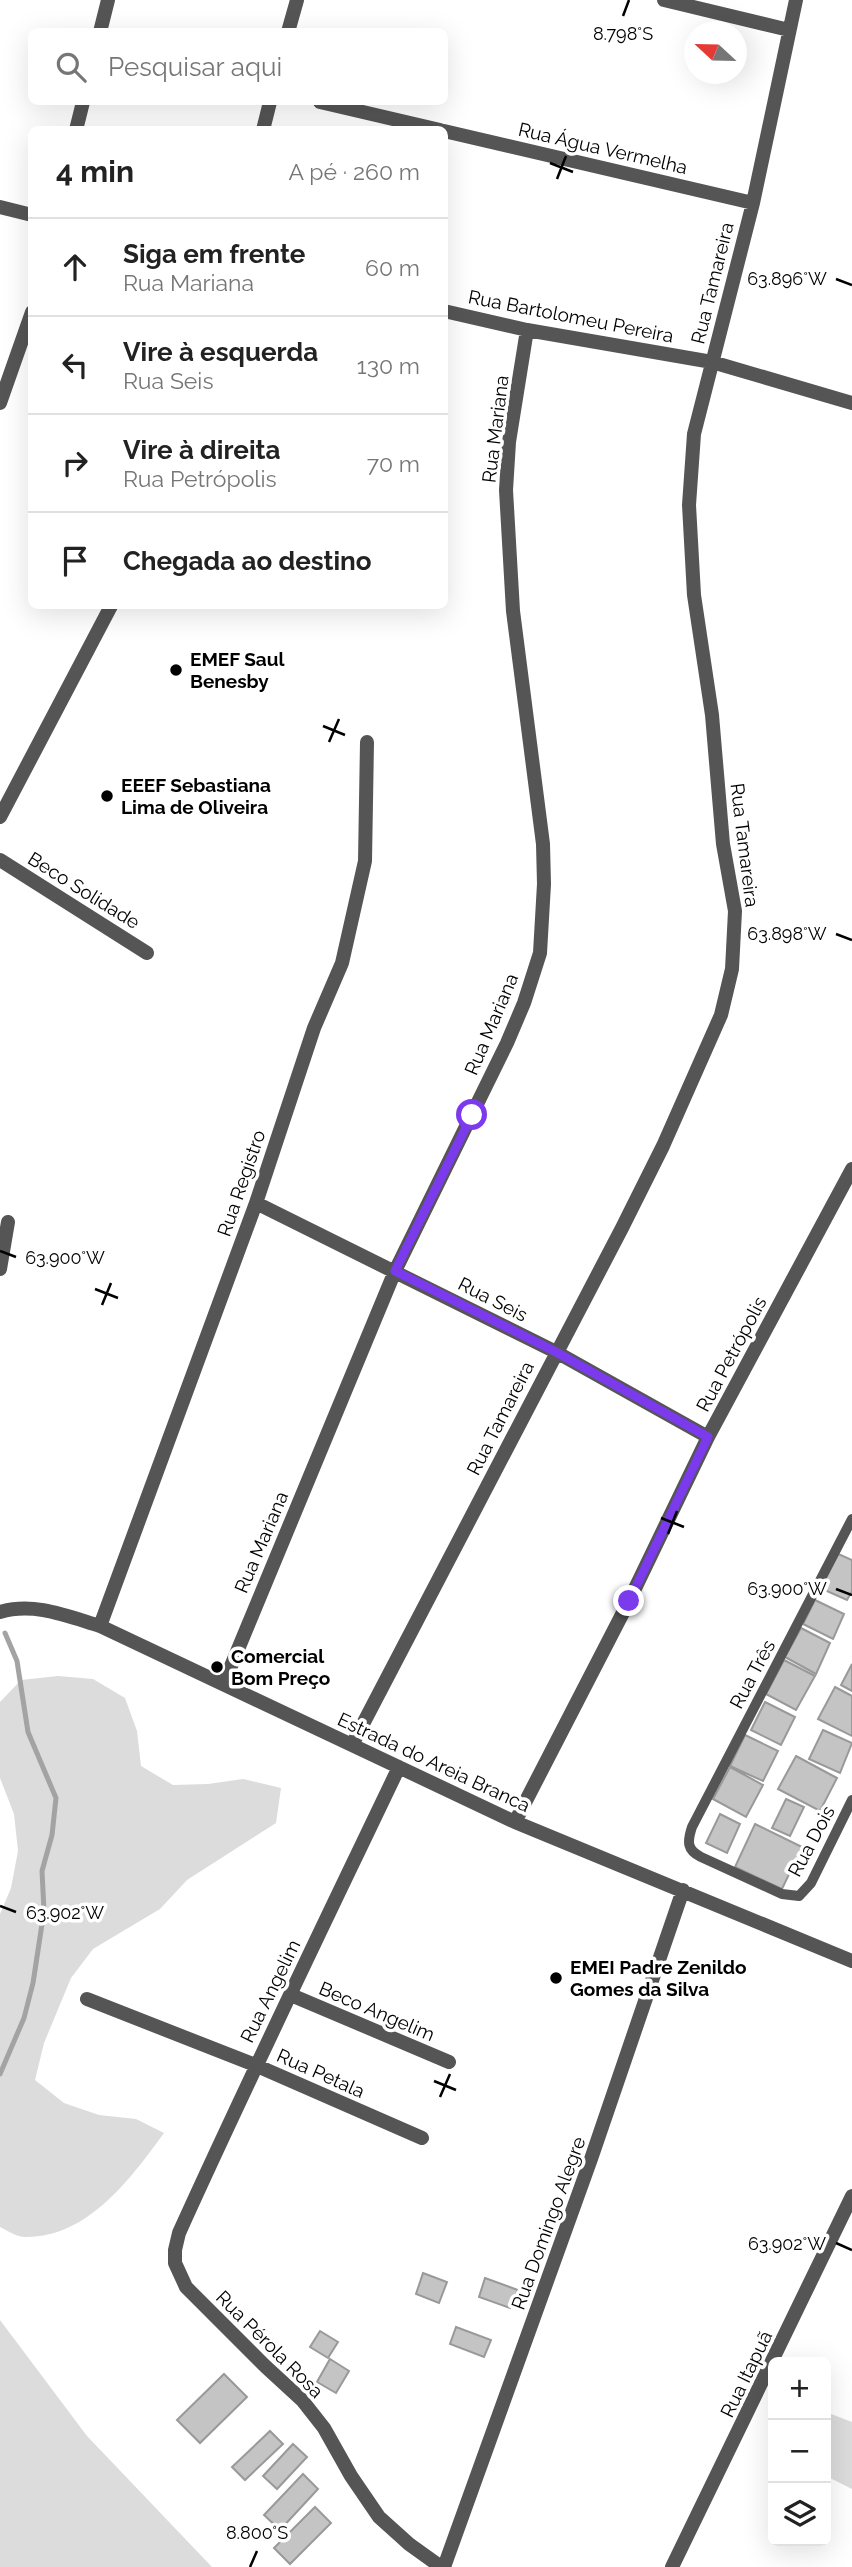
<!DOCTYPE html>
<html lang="pt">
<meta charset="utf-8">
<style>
:root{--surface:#fff;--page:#f6f6f6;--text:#222;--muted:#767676;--line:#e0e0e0}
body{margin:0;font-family:Raleway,sans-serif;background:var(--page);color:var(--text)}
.controls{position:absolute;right:21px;bottom:21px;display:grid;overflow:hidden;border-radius:10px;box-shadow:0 7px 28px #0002}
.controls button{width:63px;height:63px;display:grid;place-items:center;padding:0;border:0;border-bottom:2px solid var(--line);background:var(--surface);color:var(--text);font:35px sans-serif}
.compass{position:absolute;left:684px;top:21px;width:63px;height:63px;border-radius:50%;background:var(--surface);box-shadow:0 7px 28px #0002;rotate:292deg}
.stop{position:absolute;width:21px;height:21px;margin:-16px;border:5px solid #7c3aed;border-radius:50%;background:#fff}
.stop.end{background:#7c3aed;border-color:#fff;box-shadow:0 2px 7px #0008}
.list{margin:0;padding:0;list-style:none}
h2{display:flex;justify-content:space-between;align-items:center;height:91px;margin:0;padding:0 28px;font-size:30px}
h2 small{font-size:23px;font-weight:400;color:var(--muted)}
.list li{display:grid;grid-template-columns:46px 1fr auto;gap:21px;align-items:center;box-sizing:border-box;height:98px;padding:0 28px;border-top:2px solid var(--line)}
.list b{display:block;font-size:26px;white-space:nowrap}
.list p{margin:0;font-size:23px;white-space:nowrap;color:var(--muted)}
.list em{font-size:23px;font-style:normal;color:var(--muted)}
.icon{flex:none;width:38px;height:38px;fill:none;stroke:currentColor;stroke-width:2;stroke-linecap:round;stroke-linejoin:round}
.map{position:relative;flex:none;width:852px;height:2567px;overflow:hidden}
.search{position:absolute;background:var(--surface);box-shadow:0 7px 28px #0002;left:28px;top:28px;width:420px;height:77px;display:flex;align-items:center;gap:18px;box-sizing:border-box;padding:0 24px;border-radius:10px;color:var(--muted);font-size:26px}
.panel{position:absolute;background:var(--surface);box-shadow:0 7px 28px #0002;left:28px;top:126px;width:420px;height:483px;border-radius:10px}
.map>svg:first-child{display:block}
</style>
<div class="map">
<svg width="852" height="2567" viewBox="0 0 852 2567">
<rect width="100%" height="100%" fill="#fff"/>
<path fill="#dcdcdc" d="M58 1676 93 1679 125 1698 137 1731 141 1766 173 1785 208 1784 243 1779 281 1788 276 1823 187 1880 160 1909 93 1949 71 1978 44 2043 35 2080 64 2103 99 2115 136 2119 164 2133C131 2178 88 2238 25 2237 17 2237 8 2231 0 2227V1914L11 1888 18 1851 14 1814 0 1778V1702L21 1680Z
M0 2320 87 2436 212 2567H0Z
M826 2412 852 2422V2489L826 2476Z"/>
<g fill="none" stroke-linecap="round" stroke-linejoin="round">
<path stroke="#a3a3a3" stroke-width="5" d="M0 2074 24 2018 33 1983 44 1911 42 1871 52 1835 56 1798 28 1732 17 1661 5 1633"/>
</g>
<path fill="#c4c4c4" stroke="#999" stroke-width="2" d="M836 1553 852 1560V1591L847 1600 820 1588Z
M815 1600 844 1614 833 1639 803 1624Z
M801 1628 830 1643 816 1674 785 1657Z
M784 1660 815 1676 796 1710 766 1694Z
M852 1664V1691L841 1685Z
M835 1687 852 1696V1736L818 1719Z
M765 1702 795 1717 781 1745 751 1730Z
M823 1730 852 1743 840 1773 809 1759Z
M745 1735 778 1751 763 1781 730 1766Z
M796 1756 837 1778 820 1811 778 1789Z
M730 1767 763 1785 746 1817 713 1799Z
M786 1799 804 1807 790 1836 772 1828Z
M720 1814 740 1824 727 1853 706 1843Z
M755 1824 802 1847 782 1889 735 1867Z
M423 2273 447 2282 439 2303 416 2294Z
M485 2278 518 2290 510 2308 479 2297Z
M456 2327 491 2340 484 2357 450 2344Z
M320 2331 338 2342 328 2358 310 2347Z
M330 2359 349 2371 336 2393 317 2382Z
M224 2374 247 2397 200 2443 177 2420Z
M270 2431 283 2444 245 2480 232 2467Z
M293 2444 307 2457 277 2489 263 2476Z
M303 2474 318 2489 280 2530 264 2515Z
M315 2507 331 2523 290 2564 274 2548Z"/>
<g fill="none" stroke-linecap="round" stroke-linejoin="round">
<path stroke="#555" stroke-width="10" d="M852 1519 692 1827C687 1842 687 1850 701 1857L782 1894 799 1896 811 1883 852 1800"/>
<path stroke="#555" stroke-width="14" d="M664 0 789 30
M100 32 108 0
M288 32 297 0
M320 102 440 130
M76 130 83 102
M263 130 270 102
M444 131 753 203
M0 207 32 215
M444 311 527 330 712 362 852 403
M0 403 32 312
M0 817 111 606
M0 860 147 953
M256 1203 556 1352 708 1437
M0 1269 8 1222
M0 1612C34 1602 67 1616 100 1626L515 1822 852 1961
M100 1626 256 1203 314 1028 342 963 365 861 367 742
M224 1683 395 1271 507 1043 524 1003 540 953 544 884 543 844 513 611 506 490 509 442 527 330
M352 1745 622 1228 663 1146 721 1015 732 969 735 911 723 844 712 715 694 595 689 505 694 434 753 203 796 0
M399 1767C325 1922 250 2076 179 2233L175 2250V2263L186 2287 265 2366 302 2400 324 2428 351 2476 379 2517 409 2544 441 2567
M515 1822 629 1601 708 1437 852 1169
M291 1995 449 2062
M87 1999 255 2065 422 2138
M444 2567 591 2159 683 1890
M672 2567 852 2196"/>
</g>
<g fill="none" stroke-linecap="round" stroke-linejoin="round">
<path stroke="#7c3aed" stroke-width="9" d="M472 1115 395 1271 556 1352 708 1437 629 1601"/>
</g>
<path fill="none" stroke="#000" stroke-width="2.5" d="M623 16 629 0M550 163 573 172M557 179 566 156M836 279 852 285M323 726 345 735M329 742 339 719M836 934 852 940M0 1251 16 1257M95 1289 118 1298M102 1305 111 1283M661 1518 684 1527M668 1534 677 1511M836 1589 852 1595M0 1906 16 1912M434 2081 456 2090M440 2097 450 2074M836 2243 852 2250M250 2567 257 2551"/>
<g fill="#000" stroke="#fff" stroke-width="2.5">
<circle cx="176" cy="670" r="7"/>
<circle cx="107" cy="796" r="7"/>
<circle cx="217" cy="1667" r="7"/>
<circle cx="556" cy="1978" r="7"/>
</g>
<g text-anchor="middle" stroke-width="7" stroke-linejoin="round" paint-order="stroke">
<g font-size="19" fill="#000" stroke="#fff">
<text transform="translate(603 148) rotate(13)" y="7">Rua Água Vermelha</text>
<text transform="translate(712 283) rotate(-76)" y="7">Rua Tamareira</text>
<text transform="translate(571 316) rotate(11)" y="7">Rua Bartolomeu Pereira</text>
<text transform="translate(495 429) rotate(-83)" y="7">Rua Mariana</text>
<text transform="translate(745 845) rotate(83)" y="7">Rua Tamareira</text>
<text transform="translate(84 890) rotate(32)" y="7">Beco Solidade</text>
<text transform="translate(491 1024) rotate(-67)" y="7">Rua Mariana</text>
<text transform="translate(241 1183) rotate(-71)" y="7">Rua Registro</text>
<text transform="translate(493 1299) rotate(27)" y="7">Rua Seis</text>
<text transform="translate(731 1354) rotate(-62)" y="7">Rua Petrópolis</text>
<text transform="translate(500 1418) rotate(-63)" y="7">Rua Tamareira</text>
<text transform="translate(261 1542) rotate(-67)" y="7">Rua Mariana</text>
<text transform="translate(752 1674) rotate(-62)" y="7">Rua Três</text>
<text transform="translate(434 1762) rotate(25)" y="7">Estrada do Areia Branca</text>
<text transform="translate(811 1841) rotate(-62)" y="7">Rua Dois</text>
<text transform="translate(270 1991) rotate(-64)" y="7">Rua Angelim</text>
<text transform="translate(377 2011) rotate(23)" y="7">Beco Angelim</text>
<text transform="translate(321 2073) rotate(24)" y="7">Rua Petala</text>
<text transform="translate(548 2223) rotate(-70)" y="7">Rua Domingo Alegre</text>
<text transform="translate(270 2344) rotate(45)" y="7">Rua Pérola Rosa</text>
<text transform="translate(746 2374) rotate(-64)" y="7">Rua Itapuã</text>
</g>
<g font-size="19" font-weight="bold" fill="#000" stroke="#fff" text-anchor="start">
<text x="190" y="666">EMEF Saul<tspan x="190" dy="22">Benesby</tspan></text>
<text x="121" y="792">EEEF Sebastiana<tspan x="121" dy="22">Lima de Oliveira</tspan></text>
<text x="231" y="1663">Comercial<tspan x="231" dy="22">Bom Preço</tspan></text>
<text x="570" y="1974">EMEI Padre Zenildo<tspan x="570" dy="22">Gomes da Silva</tspan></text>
</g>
</g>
<g font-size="18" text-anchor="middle" fill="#000" stroke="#fff" stroke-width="7" stroke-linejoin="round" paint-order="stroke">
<text x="623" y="40">8.798°S</text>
<text x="787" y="285">63.896°W</text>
<text x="787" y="940">63.898°W</text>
<text x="65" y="1264">63.900°W</text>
<text x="787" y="1595">63.900°W</text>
<text x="65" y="1919">63.902°W</text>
<text x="787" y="2250">63.902°W</text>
<text x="257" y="2539">8.800°S</text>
</g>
</svg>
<div class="controls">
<button>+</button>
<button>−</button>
<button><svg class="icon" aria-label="layers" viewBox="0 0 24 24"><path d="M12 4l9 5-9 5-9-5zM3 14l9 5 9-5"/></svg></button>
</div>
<svg class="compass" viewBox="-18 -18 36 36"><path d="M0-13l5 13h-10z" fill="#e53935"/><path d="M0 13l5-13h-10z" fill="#767676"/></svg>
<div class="stop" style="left:472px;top:1115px"></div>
<div class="stop end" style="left:629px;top:1601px"></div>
<div class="search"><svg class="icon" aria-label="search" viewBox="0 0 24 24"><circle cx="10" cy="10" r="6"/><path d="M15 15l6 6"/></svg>Pesquisar aqui</div>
<section class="panel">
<h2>4 min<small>A pé · 260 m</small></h2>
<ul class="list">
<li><svg class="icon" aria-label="ahead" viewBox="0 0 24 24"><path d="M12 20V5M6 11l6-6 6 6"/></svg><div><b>Siga em frente</b><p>Rua Mariana</p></div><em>60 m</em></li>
<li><svg class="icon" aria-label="left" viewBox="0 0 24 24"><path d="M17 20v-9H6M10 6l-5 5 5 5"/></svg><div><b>Vire à esquerda</b><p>Rua Seis</p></div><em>130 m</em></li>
<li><svg class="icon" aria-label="right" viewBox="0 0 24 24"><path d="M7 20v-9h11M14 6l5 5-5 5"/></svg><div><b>Vire à direita</b><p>Rua Petrópolis</p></div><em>70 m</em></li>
<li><svg class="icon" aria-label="arrive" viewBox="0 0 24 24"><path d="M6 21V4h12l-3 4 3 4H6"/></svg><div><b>Chegada ao destino</b></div></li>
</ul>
</section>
</div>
